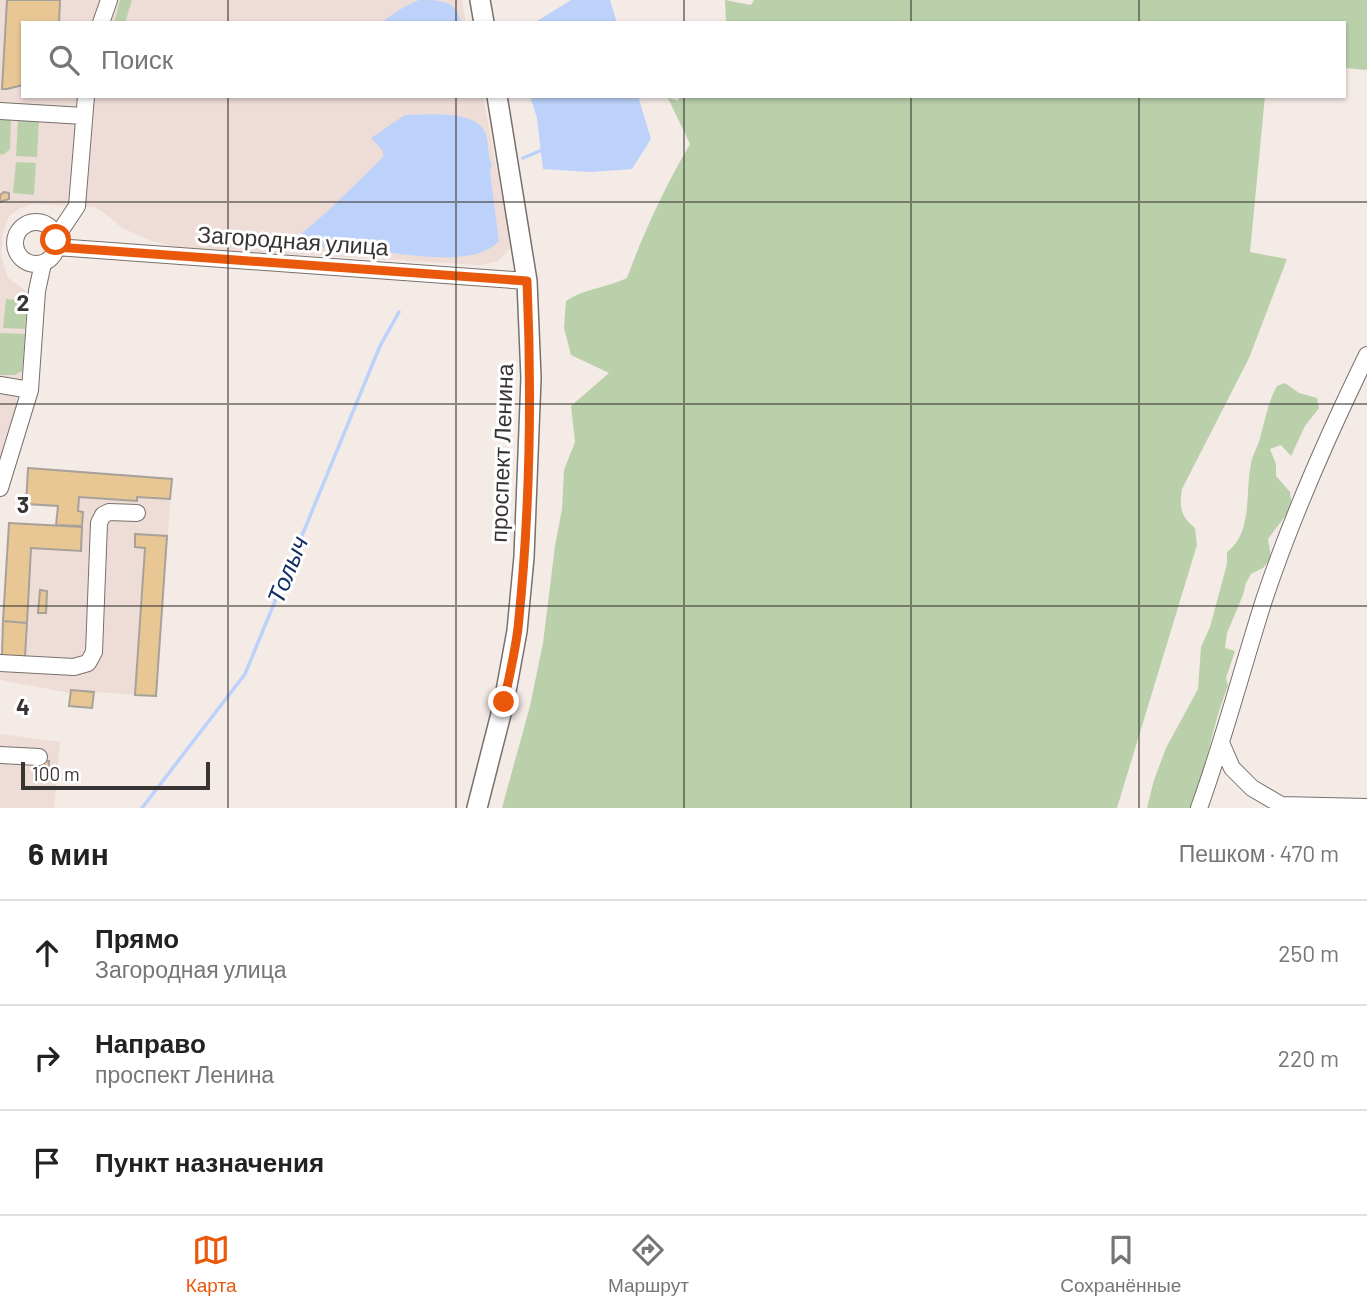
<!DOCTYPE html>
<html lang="ru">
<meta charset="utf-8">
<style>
:root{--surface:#fff;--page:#f2f2f2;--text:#222;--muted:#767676;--line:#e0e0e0;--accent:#ea580c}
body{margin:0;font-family:Barlow,sans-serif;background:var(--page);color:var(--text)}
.scale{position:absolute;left:21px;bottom:18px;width:189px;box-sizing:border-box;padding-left:7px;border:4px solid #383433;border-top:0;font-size:19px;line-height:24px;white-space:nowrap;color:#383433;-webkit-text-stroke:5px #fff;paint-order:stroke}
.stop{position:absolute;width:21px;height:21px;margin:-16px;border:5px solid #ea580c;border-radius:50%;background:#fff}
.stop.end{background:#ea580c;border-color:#fff;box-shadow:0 2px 7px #0008}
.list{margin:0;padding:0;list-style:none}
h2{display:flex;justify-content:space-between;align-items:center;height:91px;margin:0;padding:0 28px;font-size:30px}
h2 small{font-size:23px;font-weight:400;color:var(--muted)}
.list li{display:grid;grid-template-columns:46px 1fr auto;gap:21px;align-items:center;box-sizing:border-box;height:105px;padding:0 28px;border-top:2px solid var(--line)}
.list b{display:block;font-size:26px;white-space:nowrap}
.list p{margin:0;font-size:23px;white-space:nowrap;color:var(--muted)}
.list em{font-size:23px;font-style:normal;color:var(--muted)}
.icon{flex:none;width:38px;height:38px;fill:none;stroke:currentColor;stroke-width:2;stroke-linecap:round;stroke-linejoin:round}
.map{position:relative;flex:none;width:1367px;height:808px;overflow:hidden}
.search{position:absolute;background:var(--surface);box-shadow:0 2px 5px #0004;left:21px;right:21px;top:21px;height:77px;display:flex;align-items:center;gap:18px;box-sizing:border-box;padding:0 24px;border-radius:0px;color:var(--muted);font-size:26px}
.sheet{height:406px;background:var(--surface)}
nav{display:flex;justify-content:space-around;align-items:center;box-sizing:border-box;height:98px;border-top:2px solid var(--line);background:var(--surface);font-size:19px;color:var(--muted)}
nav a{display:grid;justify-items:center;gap:4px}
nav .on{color:var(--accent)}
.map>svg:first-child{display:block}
</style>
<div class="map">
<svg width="1367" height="808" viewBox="0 0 1367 808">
<rect width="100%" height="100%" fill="#f4eae6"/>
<path fill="#eeddd6" d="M0 0H462L466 23H23V96H483L511 247 498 261 481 265 181 248 152 241 122 228 103 212 94 207 34 204 20 208 9 216 3 232 1 256 8 278 28 292 22 371 15 409 0 459Z
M28 468 172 479 156 696 94 692 92 708 69 706 70 693 0 680 9 523 56 525 57 506 26 504Z
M0 734 60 742 54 808H0Z"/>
<path fill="#bad0ab" d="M120 0H132L125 23H114Z
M725 0 751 5 754 0H1367V70L1344 68V23H726Z
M680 96H1265L1250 252 1287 259 1249 358 1182 489C1179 507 1181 517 1195 528L1197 545 1117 808H502L530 706 543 643 555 546 562 509 564 470 575 442 571 406 609 373 571 355 564 328 566 301C585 288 607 288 627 278 644 231 665 187 690 144L668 98 678 101Z
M0 117 11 118 10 149 3 155 0 154Z
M18 119 39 120 37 157 16 156Z
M16 162 36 163 34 195 13 193Z
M6 299 27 301 25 329 3 328Z
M0 333 25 334 22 371 15 375H0Z
M1285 383 1299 393 1317 398 1319 408 1305 426 1291 456 1281 445 1270 449 1276 464V476L1290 492 1292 507 1268 539 1271 558 1263 568 1251 574 1246 583 1243 595 1227 633 1225 648 1235 651 1226 678 1228 686C1212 725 1207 768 1192 808H1147L1154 780 1166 748 1198 689 1201 647 1210 627 1227 564V552C1253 533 1245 492 1251 464 1252 455 1258 447 1260 438 1265 420 1268 402 1277 386Z"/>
<path fill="#bcd2fb" d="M419 0C440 0 457 0 461 23H380L404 7Z
M571 0H610L617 23H534Z
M530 96H638L651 139 632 169 591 172 543 169 537 118Z
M405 115C425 115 474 109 485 132 489 142 487 154 492 164L490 173 499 241C475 267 415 255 382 252L371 248 298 247 297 240 300 235 329 210 383 157V151L371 138Z"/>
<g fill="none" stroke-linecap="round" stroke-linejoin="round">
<path stroke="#bcd2fb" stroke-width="3.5" d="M523 158 542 150
M142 808 245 674 380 346 399 312"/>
</g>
<path fill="#e9c794" stroke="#a6a29a" stroke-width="2" d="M7 0H60L59 23H23V85L7 89H2Z
M4 192 9 193V199L0 202V195Z
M28 468 172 479 170 499 137 497V501L79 497 78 511 83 512 82 526 56 525 58 506 26 504Z
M9 523 82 527 81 551 31 548 27 623 3 621Z
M135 534 167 536 156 696 135 695 145 548 135 547Z
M40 590 47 591 46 613H38Z
M3 621 27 623 25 657 2 656Z
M71 690 94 692 92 708 69 706Z
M35 760 49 761 48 778H34Z"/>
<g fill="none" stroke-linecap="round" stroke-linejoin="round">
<g stroke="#78706c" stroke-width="18">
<path id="minor" d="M101 23 109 0
M0 111 84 116
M15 243a21 21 0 1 1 42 0a21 21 0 1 1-42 0Z
M54 234 63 227 77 206 86 96
M56 247 527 281
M0 385 30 390
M0 488 30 390 37 291 43 263
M0 663 74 667 88 663 94 652 99 523 103 515 109 512 137 513
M1222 745 1232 768 1252 788 1281 805 1367 807
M0 755 39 757
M1199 808C1224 739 1242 669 1264 600 1292 516 1328 435 1367 355"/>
</g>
<g stroke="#78706c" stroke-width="22">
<path id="major" d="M480 0 484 23
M477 808 504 702 517 631 524 557 531 378 527 281 497 96"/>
</g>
<use href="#minor" stroke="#fff" stroke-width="16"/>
<use href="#major" stroke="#fff" stroke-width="19"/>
</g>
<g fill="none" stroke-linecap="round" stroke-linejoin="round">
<path stroke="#ea580c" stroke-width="9" d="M56 240V247L527 281C532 397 530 513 518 628 515 653 509 677 504 702"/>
</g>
<path fill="none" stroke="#383433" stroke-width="2" stroke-opacity="0.55" d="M228 0V23M456 0V23M684 0V23M911 0V23M1139 0V23M228 96V808M456 96V808M684 96V808M911 96V808M1139 96V808M0 202H1367M0 404H1367M0 606H1367"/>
<g text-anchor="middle" stroke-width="6" stroke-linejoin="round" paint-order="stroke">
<g font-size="23" fill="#383433" stroke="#fff">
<text transform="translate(293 241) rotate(4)" y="8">Загородная улица</text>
<text transform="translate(502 453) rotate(-88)" y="8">проспект Ленина</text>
</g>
<g font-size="24" font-style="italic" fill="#132e67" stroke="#fff">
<text transform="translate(288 570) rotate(-68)" y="8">Толыч</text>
</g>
</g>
<g font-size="23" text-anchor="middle" font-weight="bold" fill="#383433" stroke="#fff" stroke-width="6" stroke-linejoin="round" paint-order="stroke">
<text x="23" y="311">2</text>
<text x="23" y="513">3</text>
<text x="23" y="715">4</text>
</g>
</svg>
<div class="scale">100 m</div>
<div class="stop" style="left:56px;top:240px"></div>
<div class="stop end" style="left:504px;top:702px"></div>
<div class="search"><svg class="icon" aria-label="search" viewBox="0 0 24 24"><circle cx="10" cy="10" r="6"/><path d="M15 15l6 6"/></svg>Поиск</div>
</div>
<section class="sheet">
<h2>6 мин<small>Пешком · 470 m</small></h2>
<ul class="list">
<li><svg class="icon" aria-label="ahead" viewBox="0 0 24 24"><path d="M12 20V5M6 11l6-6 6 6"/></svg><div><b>Прямо</b><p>Загородная улица</p></div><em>250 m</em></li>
<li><svg class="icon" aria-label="right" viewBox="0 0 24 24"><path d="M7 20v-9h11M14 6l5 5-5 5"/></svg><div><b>Направо</b><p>проспект Ленина</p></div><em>220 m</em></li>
<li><svg class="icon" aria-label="arrive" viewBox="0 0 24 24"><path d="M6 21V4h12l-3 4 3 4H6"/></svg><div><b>Пункт назначения</b></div></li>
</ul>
</section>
<nav>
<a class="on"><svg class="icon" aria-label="map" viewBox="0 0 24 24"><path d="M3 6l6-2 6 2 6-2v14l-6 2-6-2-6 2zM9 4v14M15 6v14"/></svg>Карта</a>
<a><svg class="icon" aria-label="directions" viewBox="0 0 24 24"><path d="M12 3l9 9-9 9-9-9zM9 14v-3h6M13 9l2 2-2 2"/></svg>Маршрут</a>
<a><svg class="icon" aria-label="saved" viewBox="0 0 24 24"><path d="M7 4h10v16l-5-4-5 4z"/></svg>Сохранённые</a>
</nav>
